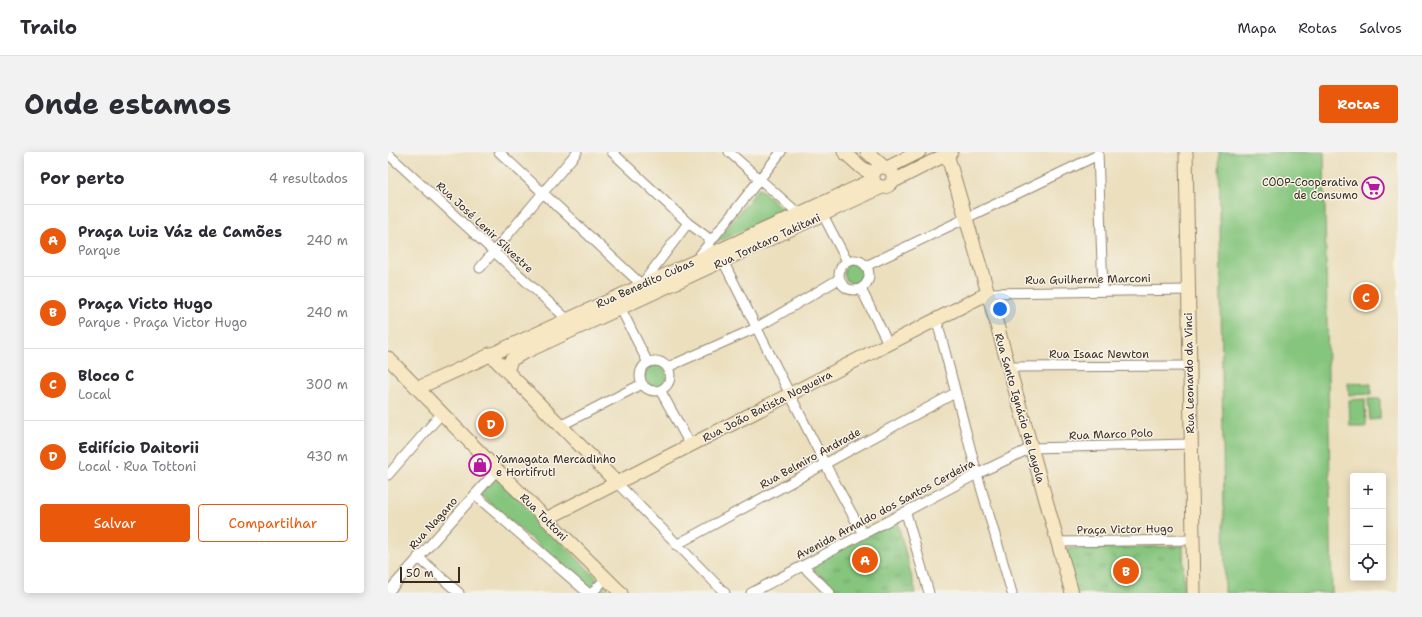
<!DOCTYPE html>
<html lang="pt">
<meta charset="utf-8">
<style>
:root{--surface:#fff;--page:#f2f2f3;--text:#2b2b33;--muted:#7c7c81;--line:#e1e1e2;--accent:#ea580c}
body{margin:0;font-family:"Shantell Sans",sans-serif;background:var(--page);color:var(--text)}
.controls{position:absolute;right:12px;bottom:12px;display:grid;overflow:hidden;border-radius:4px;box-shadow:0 2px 10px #0003}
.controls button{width:36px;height:36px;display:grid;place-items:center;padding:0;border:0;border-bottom:1px solid var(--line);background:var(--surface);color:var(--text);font:20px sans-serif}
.scale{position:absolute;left:12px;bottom:10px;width:60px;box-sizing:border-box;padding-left:4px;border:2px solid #3b2a1e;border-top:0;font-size:11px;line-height:14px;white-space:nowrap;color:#3b2a1e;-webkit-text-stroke:3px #f7f3e8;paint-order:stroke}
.you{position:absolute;left:612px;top:157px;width:14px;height:14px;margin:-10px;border:3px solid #fff;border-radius:50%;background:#1a73e8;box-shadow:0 0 0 6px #1a73e833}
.badge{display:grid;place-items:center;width:26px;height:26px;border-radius:50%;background:var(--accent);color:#fff;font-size:13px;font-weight:700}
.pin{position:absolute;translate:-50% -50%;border:2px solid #fff;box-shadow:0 1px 4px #0006}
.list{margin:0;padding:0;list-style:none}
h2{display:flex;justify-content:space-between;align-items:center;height:52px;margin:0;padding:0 16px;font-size:17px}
h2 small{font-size:13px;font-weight:400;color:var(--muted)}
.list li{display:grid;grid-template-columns:26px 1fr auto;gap:12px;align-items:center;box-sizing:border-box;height:72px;padding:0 16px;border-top:1px solid var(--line)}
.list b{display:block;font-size:15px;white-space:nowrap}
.list p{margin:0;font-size:13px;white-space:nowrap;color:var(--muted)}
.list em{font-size:13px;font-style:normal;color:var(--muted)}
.actions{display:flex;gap:8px;padding:12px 16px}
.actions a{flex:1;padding:9px 0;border:1px solid var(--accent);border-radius:4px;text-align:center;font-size:14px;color:var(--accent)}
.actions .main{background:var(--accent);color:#fff}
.icon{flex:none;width:22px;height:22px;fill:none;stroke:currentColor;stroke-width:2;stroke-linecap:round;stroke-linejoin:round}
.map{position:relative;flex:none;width:1010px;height:441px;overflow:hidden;border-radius:4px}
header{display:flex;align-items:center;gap:24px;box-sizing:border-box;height:56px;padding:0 20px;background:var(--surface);border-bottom:1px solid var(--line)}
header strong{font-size:19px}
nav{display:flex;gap:22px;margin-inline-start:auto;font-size:14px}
.intro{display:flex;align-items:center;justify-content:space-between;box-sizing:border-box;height:96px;padding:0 24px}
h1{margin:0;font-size:28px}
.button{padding:10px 18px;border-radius:4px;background:var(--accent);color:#fff;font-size:14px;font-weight:700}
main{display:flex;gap:24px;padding:0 24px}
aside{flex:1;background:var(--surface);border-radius:4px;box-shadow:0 2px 10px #0003}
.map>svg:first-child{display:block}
</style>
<header>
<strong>Trailo</strong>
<nav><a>Mapa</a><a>Rotas</a><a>Salvos</a></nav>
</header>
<div class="intro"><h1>Onde estamos</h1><a class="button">Rotas</a></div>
<main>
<aside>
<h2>Por perto<small>4 resultados</small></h2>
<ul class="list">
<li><span class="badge">A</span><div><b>Praça Luiz Váz de Camões</b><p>Parque</p></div><em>240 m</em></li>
<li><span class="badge">B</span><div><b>Praça Victo Hugo</b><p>Parque · Praça Victor Hugo</p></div><em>240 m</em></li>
<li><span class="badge">C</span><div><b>Bloco C</b><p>Local</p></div><em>300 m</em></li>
<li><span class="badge">D</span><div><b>Edifício Daitorii</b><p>Local · Rua Tottoni</p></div><em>430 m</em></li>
</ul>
<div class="actions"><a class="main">Salvar</a><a>Compartilhar</a></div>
</aside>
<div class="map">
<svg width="1010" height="441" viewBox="0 0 1010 441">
<defs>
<pattern id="park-tufts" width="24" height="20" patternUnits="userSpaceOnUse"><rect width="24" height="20" fill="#85c57d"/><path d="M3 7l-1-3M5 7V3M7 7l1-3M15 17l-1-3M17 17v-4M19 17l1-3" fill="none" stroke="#6ea066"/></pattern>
</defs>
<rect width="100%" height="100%" fill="#f7f3e8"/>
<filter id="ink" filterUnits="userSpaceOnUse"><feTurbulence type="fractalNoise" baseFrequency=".025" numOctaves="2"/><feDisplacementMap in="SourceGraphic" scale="8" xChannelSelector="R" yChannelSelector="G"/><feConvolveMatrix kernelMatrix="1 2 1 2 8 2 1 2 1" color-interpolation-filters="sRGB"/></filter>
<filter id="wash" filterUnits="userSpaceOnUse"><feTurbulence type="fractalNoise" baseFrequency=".012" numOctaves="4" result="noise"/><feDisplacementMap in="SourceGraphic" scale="16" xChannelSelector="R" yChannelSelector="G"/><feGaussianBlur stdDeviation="0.9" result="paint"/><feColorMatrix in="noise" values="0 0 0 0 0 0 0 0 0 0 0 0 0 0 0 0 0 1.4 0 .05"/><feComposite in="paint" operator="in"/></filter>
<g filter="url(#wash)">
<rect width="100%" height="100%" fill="#ebdfbe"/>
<path fill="#85c57d" stroke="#60784e" d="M831 0H936L944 441H837Z
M371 36 397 59 327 91Z
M456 121a11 11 0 1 1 22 0a11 11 0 1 1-22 0Z
M257 224a11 11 0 1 1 22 0a11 11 0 1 1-22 0Z
M960 231 983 232V242L961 243Z
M977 247 978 274H962L961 248Z
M980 247H992V267L982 268Z
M107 324 224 441H206L91 342Z"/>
<path fill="url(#park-tufts)" stroke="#60784e" d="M509 368 528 441H449L422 414Z
M795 394 796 441H688L675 397Z"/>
</g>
<g filter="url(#ink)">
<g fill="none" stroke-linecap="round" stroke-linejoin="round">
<g stroke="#93846e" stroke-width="11">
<path id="street" d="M111 0 254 133
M224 0 300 71 323 88
M341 0 410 61
M710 0 715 139
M0 2 179 167
M435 63 459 109
M451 123a15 15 0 1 1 30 0a15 15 0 1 1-30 0Z
M308 108 393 0
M335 109 437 312 475 382
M478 114 710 3
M92 116 189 0
M254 132 300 71
M473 137 501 193
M600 141 800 138
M233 157 260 211
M549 169 589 322 624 441
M252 224a15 15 0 1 1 30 0a15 15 0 1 1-30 0Z
M280 215 368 176 451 127
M621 215 801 214
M272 238 302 292
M172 274 254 232
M0 323 54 261
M229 331 337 441
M87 343 200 441
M518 361 541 441
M669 390 805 388
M288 393 567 241
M30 405 71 441
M415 414 442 441
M0 440 109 318
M204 441 218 426
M363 441 589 322 643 296 802 292"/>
</g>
<g stroke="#93846e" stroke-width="15">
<path id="secondary" d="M456 0 474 16 485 22
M479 0 496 15
M798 0 806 441
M559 2 600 141 684 441
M485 25a10 10 0 1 1 20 0a10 10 0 1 1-20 0Z
M499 16 531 0
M504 30 563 0
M102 202 229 331
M0 206 109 318 233 441
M119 219 123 208 133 202 494 35
M30 236 485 28
M158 367 600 141"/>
</g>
<use href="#street" stroke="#fff" stroke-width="9"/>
<use href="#secondary" stroke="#f7e8c3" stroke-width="13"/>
</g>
</g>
<defs>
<g id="supermarket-ring" transform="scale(1.15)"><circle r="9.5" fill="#f7f3e8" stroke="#b5179e" stroke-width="1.5"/><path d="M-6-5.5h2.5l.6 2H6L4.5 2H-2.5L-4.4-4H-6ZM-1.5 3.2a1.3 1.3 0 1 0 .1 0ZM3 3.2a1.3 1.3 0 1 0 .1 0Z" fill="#b5179e"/></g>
<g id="shop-ring" transform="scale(1.15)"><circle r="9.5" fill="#f7f3e8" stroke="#b5179e" stroke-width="1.5"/><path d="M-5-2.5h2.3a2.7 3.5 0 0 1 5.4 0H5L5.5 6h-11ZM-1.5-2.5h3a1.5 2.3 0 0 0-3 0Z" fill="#b5179e"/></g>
</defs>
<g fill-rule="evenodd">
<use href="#supermarket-ring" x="985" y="36"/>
<use href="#shop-ring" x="92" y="313"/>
</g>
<g text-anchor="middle" stroke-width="3" stroke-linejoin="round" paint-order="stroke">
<g font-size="11" fill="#3b2a1e" stroke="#f7f3e8" text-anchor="end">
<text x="970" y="34">COOP-Cooperativa<tspan x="970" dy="13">de Consumo</tspan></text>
<text x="108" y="311" text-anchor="start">Yamagata Mercadinho<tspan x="108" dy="13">e Hortifruti</tspan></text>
</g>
<g font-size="11" fill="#3b2a1e" stroke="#f7f3e8">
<text transform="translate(97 75) rotate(43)" y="4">Rua José Lenir Silvestre</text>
<text transform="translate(379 89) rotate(-25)" y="4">Rua Torataro Takitani</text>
<text transform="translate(700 127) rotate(-1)" y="4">Rua Guilherme Marconi</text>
<text transform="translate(257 131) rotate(-24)" y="4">Rua Benedito Cubas</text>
<text x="711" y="206">Rua Isaac Newton</text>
<text transform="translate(801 221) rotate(-91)" y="4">Rua Leonardo da Vinci</text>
<text transform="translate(379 254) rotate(-27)" y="4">Rua João Batista Nogueira</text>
<text transform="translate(632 256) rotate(74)" y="4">Rua Santo Ignácio de Layola</text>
<text transform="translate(723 282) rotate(-2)" y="4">Rua Marco Polo</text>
<text transform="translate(422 306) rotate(-29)" y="4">Rua Belmiro Andrade</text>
<text transform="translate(497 357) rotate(-28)" y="4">Avenida Arnaldo dos Santos Cerdeira</text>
<text transform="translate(156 365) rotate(45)" y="4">Rua Tottoni</text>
<text transform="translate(45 371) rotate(-48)" y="4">Rua Nagano</text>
<text transform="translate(737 377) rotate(-1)" y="4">Praça Victor Hugo</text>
</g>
</g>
</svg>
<div class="controls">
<button>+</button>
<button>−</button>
<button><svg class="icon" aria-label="locate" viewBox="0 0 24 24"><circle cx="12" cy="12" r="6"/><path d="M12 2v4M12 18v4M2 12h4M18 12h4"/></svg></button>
</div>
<div class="scale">50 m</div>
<div class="you"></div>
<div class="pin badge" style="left:477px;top:408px">A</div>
<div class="pin badge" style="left:738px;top:419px">B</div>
<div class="pin badge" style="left:978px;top:145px">C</div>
<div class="pin badge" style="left:103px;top:272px">D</div>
</div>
</main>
